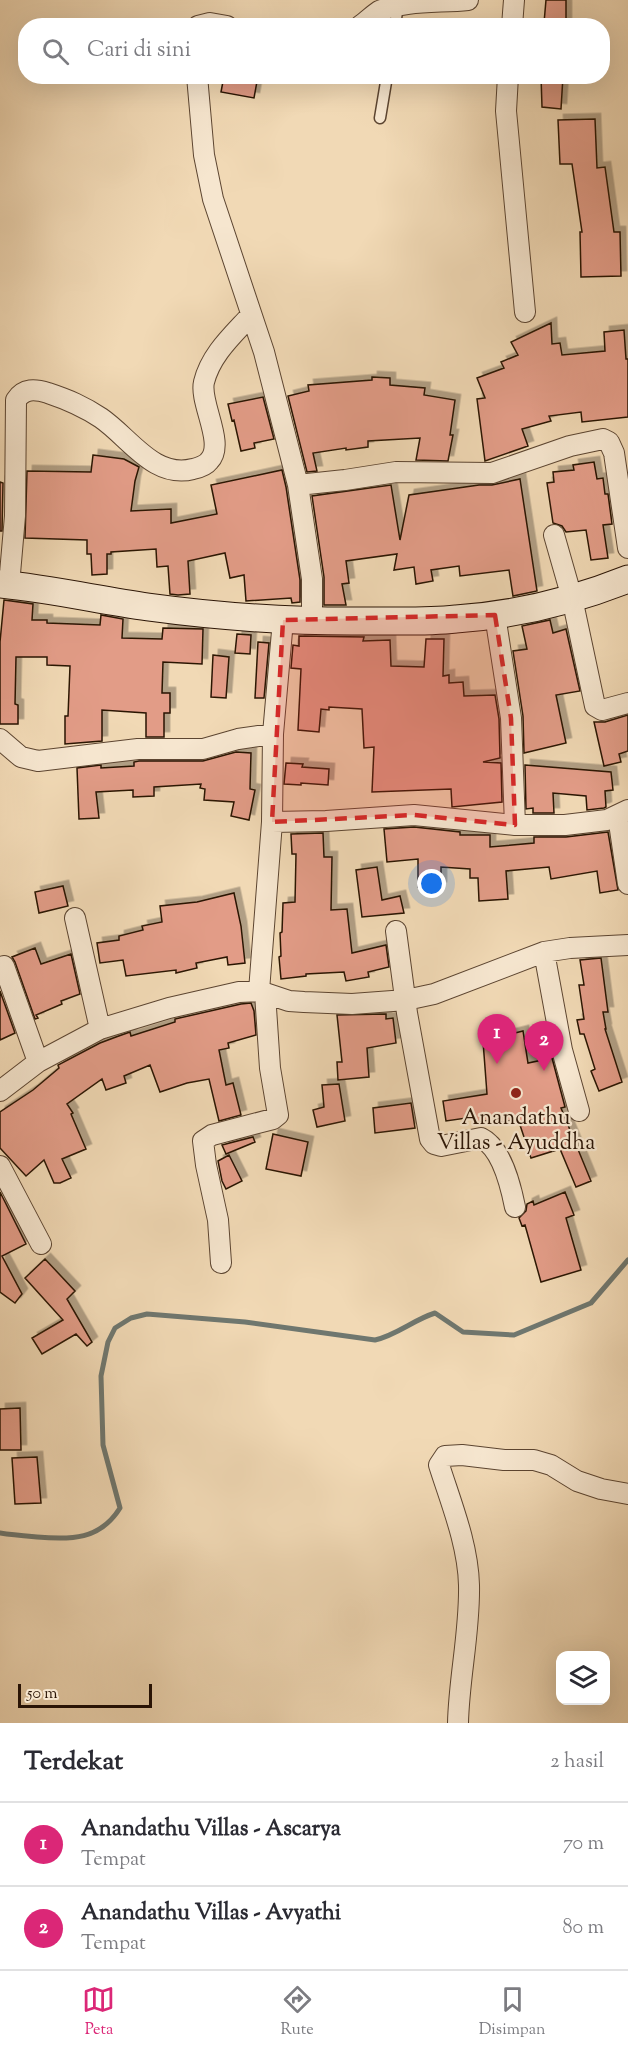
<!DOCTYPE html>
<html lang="id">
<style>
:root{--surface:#fff;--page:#f7f7f7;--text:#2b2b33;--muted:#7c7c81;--line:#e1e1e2;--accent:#db2777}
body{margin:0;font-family:"Sorts Mill Goudy",serif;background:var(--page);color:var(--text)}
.controls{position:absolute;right:18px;bottom:18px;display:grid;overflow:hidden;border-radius:12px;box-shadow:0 6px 24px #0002}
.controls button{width:54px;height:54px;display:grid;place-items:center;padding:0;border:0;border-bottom:2px solid var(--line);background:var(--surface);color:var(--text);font:30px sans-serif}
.scale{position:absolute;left:18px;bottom:15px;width:134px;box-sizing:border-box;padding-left:6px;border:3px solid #2a1405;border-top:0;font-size:16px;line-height:21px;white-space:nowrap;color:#2a1405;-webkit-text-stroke:4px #f6e6cf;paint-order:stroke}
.you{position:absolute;left:432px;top:884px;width:21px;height:21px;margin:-15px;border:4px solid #fff;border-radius:50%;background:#1a73e8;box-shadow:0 0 0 9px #1a73e833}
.badge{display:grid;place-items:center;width:39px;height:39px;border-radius:50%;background:var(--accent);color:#fff;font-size:20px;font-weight:700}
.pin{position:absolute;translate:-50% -50px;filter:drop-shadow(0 2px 3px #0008)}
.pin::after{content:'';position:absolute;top:32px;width:21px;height:18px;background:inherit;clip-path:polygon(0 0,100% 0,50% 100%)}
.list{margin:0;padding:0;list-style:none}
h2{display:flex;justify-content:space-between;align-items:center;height:78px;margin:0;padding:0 24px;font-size:26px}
h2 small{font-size:20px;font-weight:400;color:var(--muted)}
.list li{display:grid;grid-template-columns:39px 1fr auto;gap:18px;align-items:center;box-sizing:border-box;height:84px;padding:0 24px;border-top:2px solid var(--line)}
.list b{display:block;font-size:22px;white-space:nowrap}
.list p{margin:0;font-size:20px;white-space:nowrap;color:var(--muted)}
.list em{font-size:20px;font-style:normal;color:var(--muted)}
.icon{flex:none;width:33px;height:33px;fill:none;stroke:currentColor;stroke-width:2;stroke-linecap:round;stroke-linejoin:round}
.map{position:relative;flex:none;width:628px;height:1723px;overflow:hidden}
.search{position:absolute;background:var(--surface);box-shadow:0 6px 24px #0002;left:18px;right:18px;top:18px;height:66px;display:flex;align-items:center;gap:15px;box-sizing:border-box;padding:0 21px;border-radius:24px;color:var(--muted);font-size:22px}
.sheet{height:246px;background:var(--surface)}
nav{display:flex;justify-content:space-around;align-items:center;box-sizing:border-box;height:84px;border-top:2px solid var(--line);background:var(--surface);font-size:16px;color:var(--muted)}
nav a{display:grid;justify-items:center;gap:3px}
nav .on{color:var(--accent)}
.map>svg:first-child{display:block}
</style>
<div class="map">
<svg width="628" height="1723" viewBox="0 0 628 1723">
<defs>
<filter id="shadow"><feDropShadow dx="5.5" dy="-5.5" stdDeviation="0" flood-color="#0004"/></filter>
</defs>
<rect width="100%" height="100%" fill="#f1d9b5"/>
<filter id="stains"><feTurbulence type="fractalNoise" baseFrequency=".00333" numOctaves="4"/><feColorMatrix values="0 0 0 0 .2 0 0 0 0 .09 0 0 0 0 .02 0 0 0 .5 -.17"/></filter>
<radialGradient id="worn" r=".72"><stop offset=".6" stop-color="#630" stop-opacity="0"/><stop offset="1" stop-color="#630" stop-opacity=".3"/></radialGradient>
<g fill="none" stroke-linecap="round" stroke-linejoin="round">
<path stroke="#6f776f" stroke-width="5" d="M0 1533C12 1535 25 1536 37 1537 71 1540 100 1540 120 1508L103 1445 101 1376 108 1342 115 1328 131 1318 147 1314 245 1322 375 1340C397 1335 413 1320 435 1313L463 1332 514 1335 591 1303 628 1260"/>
</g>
<path fill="#e29c87" stroke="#2a1405" stroke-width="1.5" filter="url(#shadow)" d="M546 0H566V26H547L548 23H544Z
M224 76H258L254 98 221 92Z
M541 76H563L561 109 542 107Z
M595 119 597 168 605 167 614 232H620L621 276 581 277 580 232H582L572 164H560L558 120Z
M551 323 552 344 560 343 562 355 605 351 604 332 624 330 626 359H628V417L582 422 581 412 549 416 551 421 522 429 528 446 485 461 477 399 485 398 477 378 504 368 501 362 518 355 511 342Z
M372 377 390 378V385L425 388 424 395 455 400 450 435H453L448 461 416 460 420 438 368 441V447L346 450V448L313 453 317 471 307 472 288 396 309 391 308 385 372 380Z
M263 397 274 439 254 443 255 448 241 451 234 420 232 421 228 404Z
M93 455 124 459 139 467 135 481 131 511 171 509V523L217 514 211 485 282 470 286 487 300 580V602L292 603 291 598 246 601 244 575 230 578 225 553 188 561 190 594 178 595 170 594 168 566 157 567 156 549 111 552V554H107V574L92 575 91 554H87V540L25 538 27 471 91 472Z
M594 462 597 479 603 478 605 494H608L612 524 603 525 608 558 591 560 586 530 566 532 562 526 553 523 547 483 554 482 553 472 574 470 573 465Z
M520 479 537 591 513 596 509 570 460 576 459 566 431 570 433 581 416 584 414 567 394 570 397 554 346 561 349 583 342 584 346 605H324V577L312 496 391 485 400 540 409 495 479 485H492Z
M0 482 3 483 2 531H0Z
M4 600 33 604 32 620H47V623L100 625 101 615 123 619 122 638 162 639 163 628 203 629 202 664 163 662 162 693H170V713H164V737H146V713L102 710V741L65 744V716H68L70 666 47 665V657H16L15 704 18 705V724H0V642Z
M550 620 553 633 566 629 580 691 556 695 566 743 524 753 523 716 513 651 527 649 522 626Z
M237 634 251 635 250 654 235 653Z
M299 636 364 637 363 641 390 640 391 666 424 667 426 639H444L443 676 449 675V683L463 682 464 696 495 695 499 719 500 758 483 762 501 763 502 802 452 807 451 789 372 792 374 747 364 748 362 709 329 707V710L321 709 319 732 298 730 301 669 291 668 293 645 299 646Z
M258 642 269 643 264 698H255Z
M213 655 229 657 226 698 211 697Z
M628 715V751L619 754 621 762 604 766 594 722H605Z
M236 752 251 753 250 789 255 790 249 820 231 816 234 802 204 800 205 789 200 788 201 784 154 787V796L133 797V790L96 792 99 818 79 819 77 768 101 765V768L134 766V762L139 761H203Z
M286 763 303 764 302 767 329 769 328 785 301 783V785L284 784Z
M525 765 611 772 613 790 605 791 606 807 604 808 587 810 586 796 553 793 554 813H533V808L526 809Z
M414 827 460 832V835H490V847L534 843V837H566L608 832 618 890 600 893 597 871 551 879 549 867 506 871 508 899 479 901 478 878H470V869L441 867V887H418V859L387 862 384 829Z
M323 833 324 857H332L331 910 347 909 352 953 386 945 389 967 368 972 369 977 346 981 344 972 306 974V976L281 979 279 957 281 956 280 933 282 932 283 903 295 902 296 854H292L291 834Z
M377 867 382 900 400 896 404 913 362 917 356 870Z
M63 886 68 906 39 913 35 892Z
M234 893 241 926 245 963 228 965 227 957 196 963 197 968 176 973V970L126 976 123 960 100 963 97 943 119 940V936L143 930 142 926 162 922 160 906 197 902Z
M35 948 41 964 71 954 80 994 61 1001 62 1004 36 1015 38 1018 35 1019 15 962 12 957Z
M601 958 608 1012H603L606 1029H605L622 1082 599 1091 591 1071 595 1069 584 1034H580L577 1020 584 1019 579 985H584L580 960Z
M0 991 15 1033 0 1040Z
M251 1003 254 1011 256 1035 228 1043 229 1048 219 1050 226 1085 233 1083 241 1115 219 1121 209 1079 187 1083 160 1092 150 1065 124 1076 126 1083 106 1090 102 1079 67 1104 73 1113 71 1114 86 1149 62 1159 71 1178 60 1183H54L44 1160 26 1176 0 1148V1112L33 1090 59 1068 58 1065 100 1043 116 1037 130 1032 131 1036 175 1022V1019L241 1004Z
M386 1014V1019L393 1018 396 1043 367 1048 369 1077 338 1080 337 1062H342L337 1015Z
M523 1031 528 1063 552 1058 565 1107 561 1108 591 1181 576 1187 560 1149 531 1158 518 1119 501 1122V1118L474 1123 473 1117 446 1121 443 1101 487 1094 483 1041Z
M339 1084 345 1121 317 1127 313 1110 324 1107 322 1085Z
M411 1103 415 1128 375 1133 373 1108Z
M273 1134 308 1142 301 1176 266 1169Z
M253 1137 255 1142 226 1154 222 1145Z
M229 1155 242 1181 226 1189 222 1181 218 1161Z
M0 1192 26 1244 2 1256 22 1294 15 1303 0 1292Z
M565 1192 574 1215 566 1218 581 1270 541 1282 525 1225 522 1226 519 1218 526 1211 527 1204 533 1201 534 1205Z
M45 1259 75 1291 67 1299 92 1342 87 1346 76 1334 42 1354 32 1338 63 1320 25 1278Z
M20 1408 21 1450H0V1409Z
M37 1457 41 1503 15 1504 12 1458Z"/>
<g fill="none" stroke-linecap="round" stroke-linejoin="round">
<g stroke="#5c4531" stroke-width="13">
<path id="lane" d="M395 26 398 4
M380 118 387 76"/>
</g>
<g stroke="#5c4531" stroke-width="22">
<path id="street" d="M198 26 210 23 227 26
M360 26C367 21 373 15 379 11 406 0 438 3 468 0
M512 26 514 0
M197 76 204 155 213 199 264 352 298 485
M508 76 506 111 525 312
M554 535 572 598 595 706 602 710 628 703
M9 585 15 516 16 400C24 388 35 389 48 393 69 400 83 406 101 418 130 438 154 479 193 469 198 468 206 465 209 461 226 444 199 403 204 382 211 354 233 335 251 315
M495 615 511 718 515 825
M312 621V579L298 485 345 480 396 472 492 473 570 446 603 439 609 442 614 453 628 548
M0 739 21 757 38 761 138 749H203L238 739 273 734
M618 816 628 884
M272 822 326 821 414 815 515 825H565L607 820 628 810
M75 918 100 1029
M396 931 407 1013 430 1139 434 1144 441 1146 481 1138C502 1148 511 1187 515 1207
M544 952 562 1050 579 1111
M4 966 38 1062
M259 991 272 822 273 734 283 620
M0 1091 38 1062 100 1029 169 1008 239 992 259 991 289 1001 304 1002 352 1004 406 1000 434 994 544 952 570 948 628 945
M0 1166 41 1244
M221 1263 218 1220 206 1165 203 1141 212 1135 273 1119 278 1115 270 1068 265 993
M458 1723C459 1677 470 1632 469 1585 468 1544 451 1503 439 1465L445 1456 462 1455 504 1460H534L551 1465 577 1481 601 1489 628 1494"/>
</g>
<g stroke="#2a1405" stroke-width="29">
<path id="secondary" d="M0 584C50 589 99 600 148 607 222 617 295 622 370 621 399 621 428 622 456 619 515 615 573 601 628 579"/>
</g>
<use href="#lane" stroke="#f6e6cf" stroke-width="10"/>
<use href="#street" stroke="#f6e6cf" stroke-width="20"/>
<use href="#secondary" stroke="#f6e6cf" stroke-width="27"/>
</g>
<path fill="#d62828" fill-opacity="0.2" stroke="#d62828" stroke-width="4.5" stroke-dasharray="12 8" stroke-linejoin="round" d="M495 615 511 718 515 825 414 815 272 822 283 620Z"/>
<circle fill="#8f2418" stroke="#f6e6cf" stroke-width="2" cx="516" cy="1093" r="6"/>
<g text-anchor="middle" stroke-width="4.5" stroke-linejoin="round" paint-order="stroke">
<g font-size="22" fill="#2a1405" stroke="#f6e6cf">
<text x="516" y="1124">Anandathu<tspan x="516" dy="25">Villas - Ayuddha</tspan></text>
</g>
</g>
<rect width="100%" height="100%" filter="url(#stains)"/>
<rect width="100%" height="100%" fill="url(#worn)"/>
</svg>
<div class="controls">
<button><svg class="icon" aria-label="layers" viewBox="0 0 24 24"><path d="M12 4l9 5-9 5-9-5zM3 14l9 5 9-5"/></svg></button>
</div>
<div class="scale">50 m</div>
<div class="you"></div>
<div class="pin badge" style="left:497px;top:1064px">1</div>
<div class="pin badge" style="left:544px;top:1071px">2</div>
<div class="search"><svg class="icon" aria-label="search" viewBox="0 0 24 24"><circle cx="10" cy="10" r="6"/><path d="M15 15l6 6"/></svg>Cari di sini</div>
</div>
<section class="sheet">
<h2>Terdekat<small>2 hasil</small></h2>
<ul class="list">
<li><span class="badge">1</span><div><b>Anandathu Villas - Ascarya</b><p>Tempat</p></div><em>70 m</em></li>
<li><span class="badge">2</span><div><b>Anandathu Villas - Avyathi</b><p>Tempat</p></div><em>80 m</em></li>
</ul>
</section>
<nav>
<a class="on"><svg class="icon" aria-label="map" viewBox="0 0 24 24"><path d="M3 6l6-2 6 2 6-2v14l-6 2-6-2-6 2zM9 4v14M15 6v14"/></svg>Peta</a>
<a><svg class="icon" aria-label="directions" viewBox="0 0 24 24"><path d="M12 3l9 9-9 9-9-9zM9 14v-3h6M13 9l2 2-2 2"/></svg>Rute</a>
<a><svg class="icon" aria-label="saved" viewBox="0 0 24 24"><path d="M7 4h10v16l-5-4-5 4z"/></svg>Disimpan</a>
</nav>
